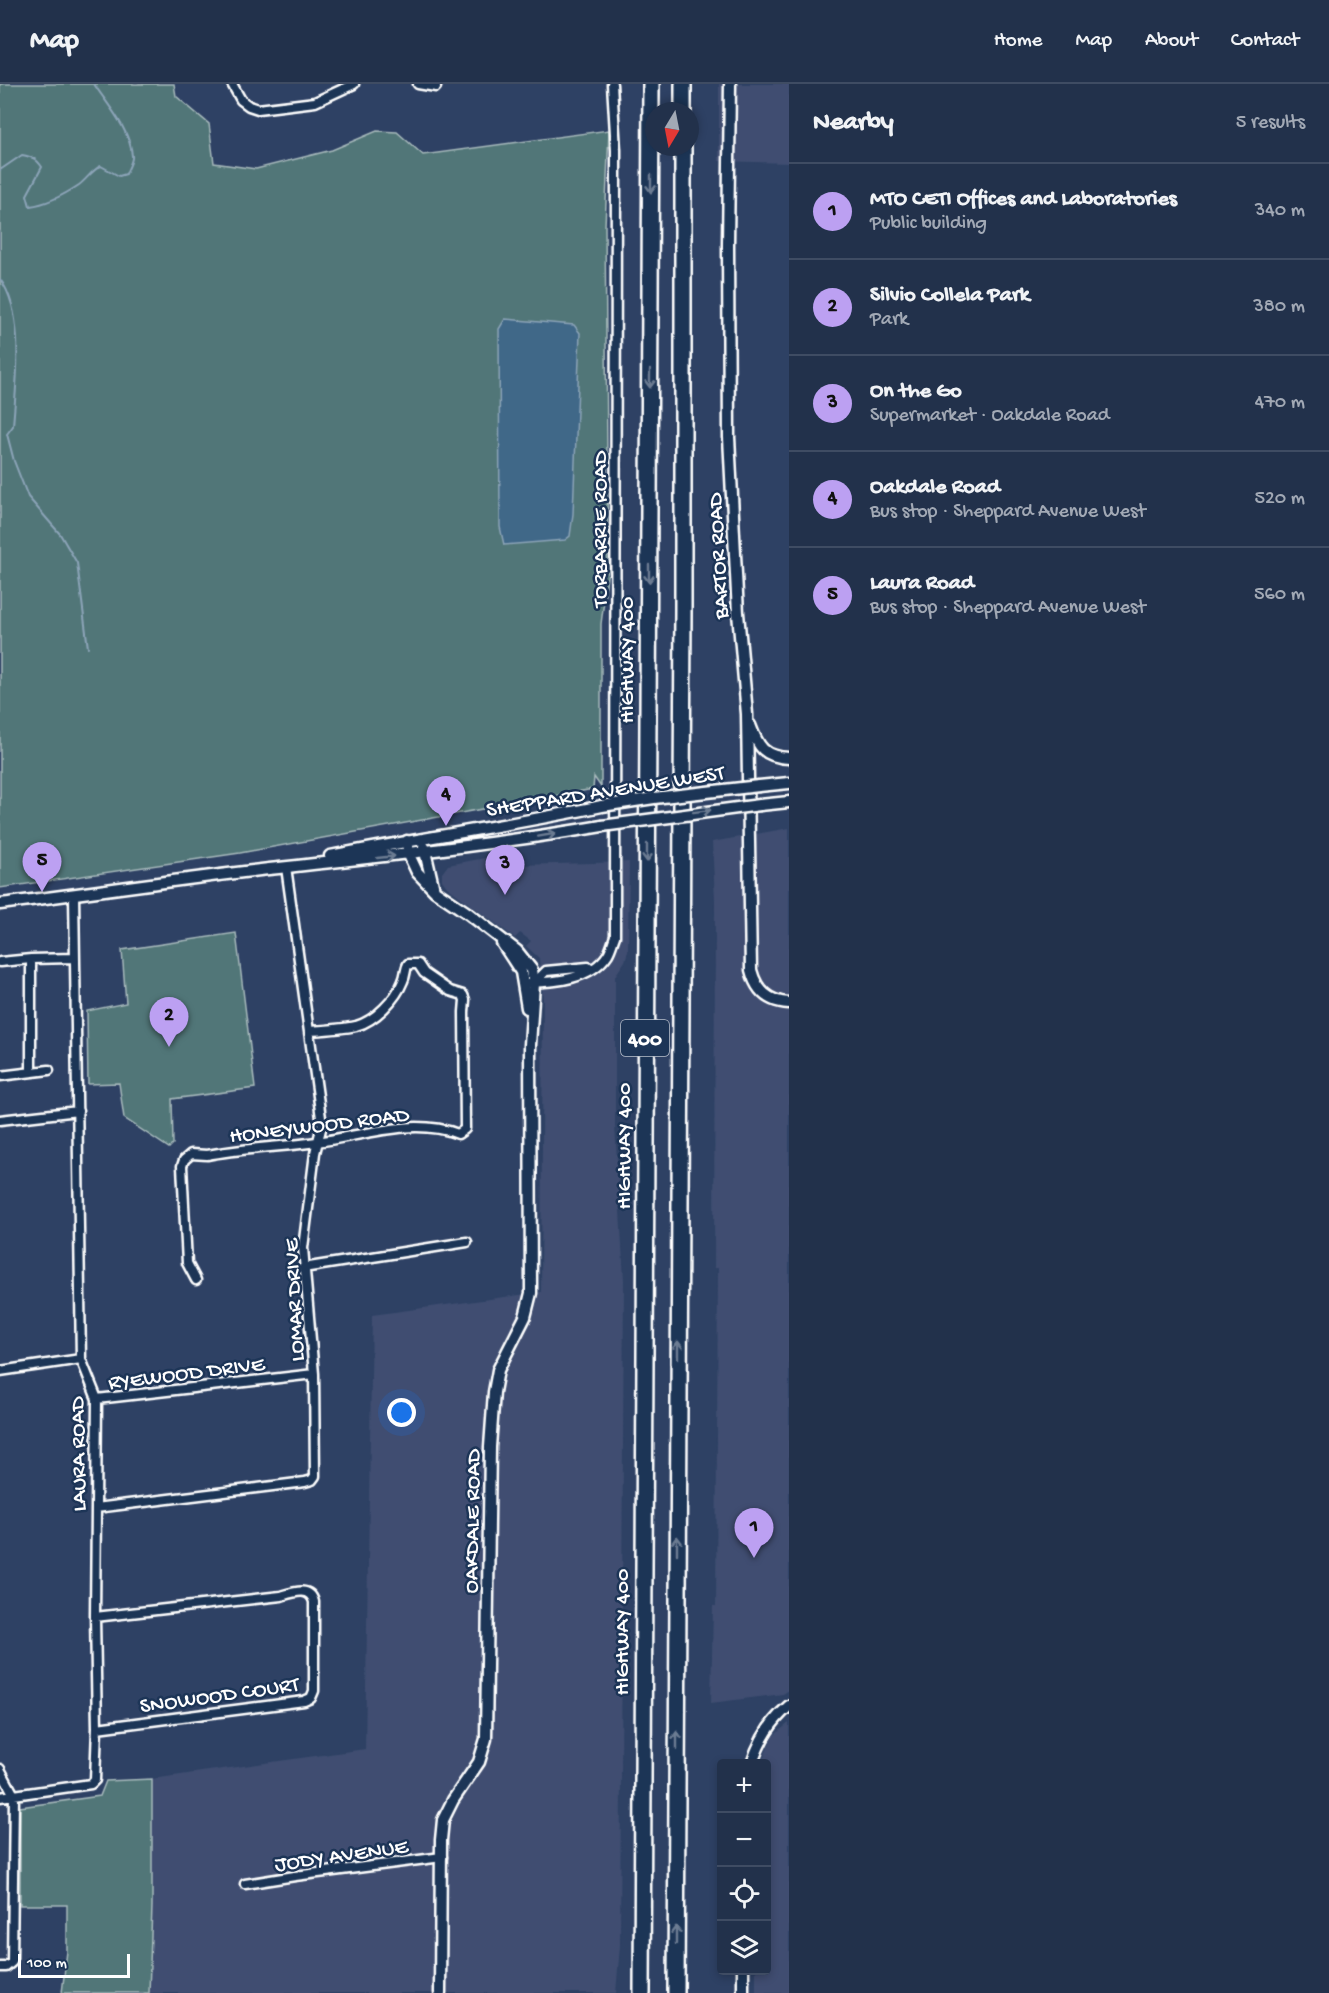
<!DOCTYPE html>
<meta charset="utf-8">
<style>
:root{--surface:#22314b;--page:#2e3d55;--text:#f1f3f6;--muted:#a2a9b5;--line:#3f4c63;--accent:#bca0f2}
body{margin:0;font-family:"Gochi Hand",sans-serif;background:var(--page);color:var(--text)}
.controls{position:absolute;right:18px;bottom:18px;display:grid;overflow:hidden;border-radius:6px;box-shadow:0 3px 9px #0003}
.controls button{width:54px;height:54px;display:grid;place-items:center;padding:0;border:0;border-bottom:2px solid var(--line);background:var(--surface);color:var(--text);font:30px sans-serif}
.compass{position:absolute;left:645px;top:18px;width:54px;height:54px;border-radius:50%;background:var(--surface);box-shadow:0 3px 9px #0003;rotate:190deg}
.scale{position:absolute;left:18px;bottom:15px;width:112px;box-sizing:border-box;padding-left:6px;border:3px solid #fff;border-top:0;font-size:16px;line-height:21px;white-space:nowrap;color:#fff;-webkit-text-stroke:4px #1d3557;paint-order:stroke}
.you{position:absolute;left:402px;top:1329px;width:21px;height:21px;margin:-15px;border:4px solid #fff;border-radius:50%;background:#1a73e8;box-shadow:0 0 0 9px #1a73e833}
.badge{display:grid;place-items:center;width:39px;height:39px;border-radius:50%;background:var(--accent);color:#111;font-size:20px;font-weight:700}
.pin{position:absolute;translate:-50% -50px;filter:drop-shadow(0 2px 3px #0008)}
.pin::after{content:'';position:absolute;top:32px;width:21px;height:18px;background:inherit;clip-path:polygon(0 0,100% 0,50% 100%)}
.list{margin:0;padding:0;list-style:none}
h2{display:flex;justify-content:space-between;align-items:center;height:78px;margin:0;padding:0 24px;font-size:26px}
h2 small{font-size:20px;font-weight:400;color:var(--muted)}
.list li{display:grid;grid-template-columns:39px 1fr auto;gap:18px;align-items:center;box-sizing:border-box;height:96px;padding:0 24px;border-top:2px solid var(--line)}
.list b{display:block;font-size:22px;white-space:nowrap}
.list p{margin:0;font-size:20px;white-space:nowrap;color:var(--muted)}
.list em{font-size:20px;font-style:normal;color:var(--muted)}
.icon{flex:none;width:33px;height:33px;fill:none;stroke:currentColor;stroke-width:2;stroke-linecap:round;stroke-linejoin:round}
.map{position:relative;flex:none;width:789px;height:1909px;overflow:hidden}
header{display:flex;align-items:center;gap:36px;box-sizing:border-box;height:84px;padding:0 30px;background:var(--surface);border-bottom:2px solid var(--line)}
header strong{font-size:28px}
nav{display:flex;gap:33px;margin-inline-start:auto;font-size:21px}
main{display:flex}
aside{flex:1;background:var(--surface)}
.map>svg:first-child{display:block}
</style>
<header>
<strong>Map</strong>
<nav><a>Home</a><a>Map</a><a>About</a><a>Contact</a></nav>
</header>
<main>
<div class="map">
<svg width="789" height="1909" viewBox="0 0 789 1909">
<rect width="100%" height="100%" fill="#2e4164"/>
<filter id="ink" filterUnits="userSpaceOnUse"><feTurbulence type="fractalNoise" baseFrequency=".0167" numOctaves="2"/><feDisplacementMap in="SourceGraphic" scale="12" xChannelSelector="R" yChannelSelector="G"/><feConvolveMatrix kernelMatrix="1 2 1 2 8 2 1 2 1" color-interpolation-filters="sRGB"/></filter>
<g filter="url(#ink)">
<path fill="#3f4e71" d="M719 0H789V79L719 77Z
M789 744V1606L783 1610 711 1619 713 1522H716L718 1184H714L715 815 712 758Z
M516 768 518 781 629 778 628 867 625 877 615 892V1041L624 1196 620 1862 616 1909H149L152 1822V1695L365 1665 372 1231 541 1208 543 916 539 874 526 862 531 857 520 849 515 854 447 803 442 796V789L448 781Z
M789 1639V1909H756V1887L766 1886V1680L761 1679 773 1652Z"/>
<path fill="#517678" stroke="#a8babc" stroke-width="1.5" d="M0 0H174L176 12 209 40 214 79 256 85 332 66 377 47 397 48 423 71 609 46 605 142 608 485 601 540V703L594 693 593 705 240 769 0 804Z
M236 849 255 1004 172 1015 173 1060 169 1064 124 1034 119 999 88 1000 87 927 126 919 122 866Z
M152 1695V1822L149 1909H62L67 1867V1821H20V1723L100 1712 106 1697Z"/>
<path fill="#406788" stroke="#8ca4b8" stroke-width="1.5" d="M505 235 574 241 580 249 573 430 570 452 565 456 504 461 500 443 499 245Z"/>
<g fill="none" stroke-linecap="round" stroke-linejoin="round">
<path stroke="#8ca4b8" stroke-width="2" d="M0 86 22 71C32 73 36 74 42 83L27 111 30 122C47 120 64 111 79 101 87 95 92 86 101 82L119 92 126 90C128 84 133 77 132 72 131 47 107 20 94 0
M0 195C26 230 16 300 13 342L7 350 14 377 28 413 60 450 77 479 88 564"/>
<g stroke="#fff" stroke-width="13">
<path id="street" d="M232 0 241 16 249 22 258 25 315 18 354 0
M418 0 436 3
M0 878 31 875 74 874
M528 899C555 898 591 896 608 870 611 865 613 857 615 852L616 66 612 0
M534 899 546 887 588 883
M31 988V875
M0 992 49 986
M0 1036 78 1027
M303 1184 467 1158
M196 1196 187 1179 182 1082 184 1076 191 1070 207 1071C243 1064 281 1063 317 1058 362 1052 413 1033 458 1050L465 1045 464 928 465 916 463 911 450 907 424 889 418 880H408C405 885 406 891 403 897 396 915 375 937 356 942 342 945 325 946 310 947
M0 1287 81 1275
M97 1315 314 1290
M96 1424 305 1398 312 1396 315 1392 314 1290 303 1164 315 1069 322 1041 286 783
M95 1533 281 1512C294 1508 310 1502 314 1518V1607L311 1614 304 1617 97 1644
M0 1685 14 1711 12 1878 6 1883H0
M0 1713 91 1700 95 1696 97 1644 95 1533 97 1315 81 1275 74 811
M245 1800 295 1792 442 1773"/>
</g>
<g stroke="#fff" stroke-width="15">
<path id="secondary" d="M730 0 728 161 729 353 738 529 747 630 751 886C756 906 768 918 789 919
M750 641C758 663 764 673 789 674
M759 702 789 699
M760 721 789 718
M407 757 409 771 417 788 435 807 469 830 517 867 532 886 534 899 530 961 531 1209 525 1233 498 1286 494 1308 490 1363 486 1655 479 1678 453 1716 443 1736 441 1756 440 1909
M424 763 434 806
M330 772C421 754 512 741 602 722
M0 820C96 808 192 793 288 783 393 771 498 760 602 742
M502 859 521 888 527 924
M752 1680C759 1657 771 1637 789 1622
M743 1909V1886"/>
</g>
<g stroke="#fff" stroke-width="20">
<path id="highway" d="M683 27V0
M642 1909 651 0
M676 1909 683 525V63"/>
</g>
<use href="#street" stroke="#1d3557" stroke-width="8"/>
<use href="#secondary" stroke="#1d3557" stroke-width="10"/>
<use href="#highway" stroke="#1d3557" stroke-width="15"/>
<g stroke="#fff" stroke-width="15" stroke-linecap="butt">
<path id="secondary-bridge" d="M602 722 654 714 759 702
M602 742 760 721"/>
</g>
<use href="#secondary-bridge" stroke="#1d3557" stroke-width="10"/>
</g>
<defs><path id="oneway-shaft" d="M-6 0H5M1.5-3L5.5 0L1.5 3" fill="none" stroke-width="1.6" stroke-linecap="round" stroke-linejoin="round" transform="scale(1.5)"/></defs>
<g stroke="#6c7c92">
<use href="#oneway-shaft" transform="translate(651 100) rotate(90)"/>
<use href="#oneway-shaft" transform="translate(650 295) rotate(90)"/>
<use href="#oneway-shaft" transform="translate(649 490) rotate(90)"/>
<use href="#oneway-shaft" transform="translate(702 727) rotate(-7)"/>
<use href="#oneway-shaft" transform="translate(547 751) rotate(-10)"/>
<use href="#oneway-shaft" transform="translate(647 769) rotate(90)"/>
<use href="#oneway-shaft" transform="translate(386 773) rotate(-6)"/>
<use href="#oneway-shaft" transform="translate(678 1266) rotate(-90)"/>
<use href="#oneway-shaft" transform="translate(677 1461) rotate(-90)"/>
<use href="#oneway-shaft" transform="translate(677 1656) rotate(-90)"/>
<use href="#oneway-shaft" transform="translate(676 1851) rotate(-90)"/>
</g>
</g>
<g text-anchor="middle" stroke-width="5" stroke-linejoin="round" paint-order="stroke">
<rect fill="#1d3557" stroke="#bbc2cd" stroke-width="1.5" x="621" y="936" width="48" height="36" rx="4.5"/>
<g font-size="21" font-weight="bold" fill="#fff">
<text x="645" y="961">400</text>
</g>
<g font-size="22" fill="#fff" stroke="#1d3557">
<text transform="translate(598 445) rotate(-90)" y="8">TORBARRIE ROAD</text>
<text transform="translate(716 472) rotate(-93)" y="8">BARTOR ROAD</text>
<text transform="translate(625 576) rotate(-90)" y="8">HIGHWAY 400</text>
<text transform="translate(605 705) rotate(-9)" y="8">SHEPPARD AVENUE WEST</text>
<text transform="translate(319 1039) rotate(-7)" y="8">HONEYWOOD ROAD</text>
<text transform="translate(622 1062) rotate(-90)" y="8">HIGHWAY 400</text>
<text transform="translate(292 1216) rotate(-93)" y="8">LOMAR DRIVE</text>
<text transform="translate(186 1287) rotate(-7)" y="8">RYEWOOD DRIVE</text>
<text transform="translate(76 1370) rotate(-91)" y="8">LAURA ROAD</text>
<text transform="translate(470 1437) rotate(-89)" y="8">OAKDALE ROAD</text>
<text transform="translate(620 1548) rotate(-90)" y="8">HIGHWAY 400</text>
<text transform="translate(219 1609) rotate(-8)" y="8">SNOWOOD COURT</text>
<text transform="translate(341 1769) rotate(-8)" y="8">JODY AVENUE</text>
</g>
</g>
</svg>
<div class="controls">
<button>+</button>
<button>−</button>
<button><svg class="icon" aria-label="locate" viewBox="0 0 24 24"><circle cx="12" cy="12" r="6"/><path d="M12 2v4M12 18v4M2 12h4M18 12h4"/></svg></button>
<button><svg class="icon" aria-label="layers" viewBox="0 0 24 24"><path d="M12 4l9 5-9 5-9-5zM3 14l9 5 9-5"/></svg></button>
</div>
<svg class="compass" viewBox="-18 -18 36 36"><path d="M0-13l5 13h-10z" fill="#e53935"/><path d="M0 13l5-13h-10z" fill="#a2a9b5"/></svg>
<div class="scale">100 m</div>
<div class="you"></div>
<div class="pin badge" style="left:754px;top:1474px">1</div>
<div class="pin badge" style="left:169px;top:963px">2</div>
<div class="pin badge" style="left:505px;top:811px">3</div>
<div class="pin badge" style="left:446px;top:742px">4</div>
<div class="pin badge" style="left:42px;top:808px">5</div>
</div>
<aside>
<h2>Nearby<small>5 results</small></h2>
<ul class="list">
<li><span class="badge">1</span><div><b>MTO CETI Offices and Laboratories</b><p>Public building</p></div><em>340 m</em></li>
<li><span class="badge">2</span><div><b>Silvio Collela Park</b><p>Park</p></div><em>380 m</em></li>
<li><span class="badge">3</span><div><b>On the Go</b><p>Supermarket · Oakdale Road</p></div><em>470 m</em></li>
<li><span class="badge">4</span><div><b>Oakdale Road</b><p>Bus stop · Sheppard Avenue West</p></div><em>520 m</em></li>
<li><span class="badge">5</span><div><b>Laura Road</b><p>Bus stop · Sheppard Avenue West</p></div><em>560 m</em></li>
</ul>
</aside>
</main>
